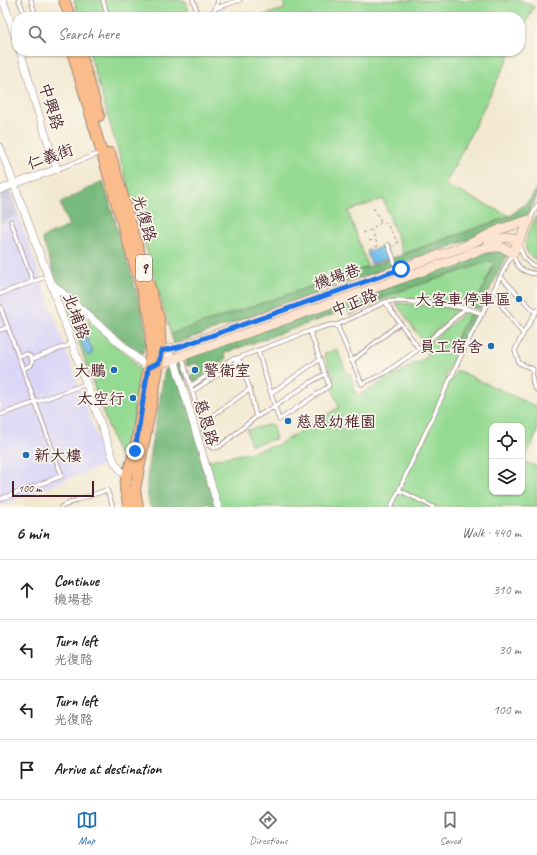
<!DOCTYPE html>
<meta charset="utf-8">
<style>
:root{--surface:#fff;--page:#f6f6f6;--text:#222;--muted:#767676;--line:#e0e0e0;--accent:#1f6fb2}
body{margin:0;font-family:Caveat,"LXGW WenKai TC",sans-serif;background:var(--page);color:var(--text)}
.controls{position:absolute;right:12px;bottom:12px;display:grid;overflow:hidden;border-radius:8px;box-shadow:0 1px 3px #0004}
.controls button{width:36px;height:36px;display:grid;place-items:center;padding:0;border:0;border-bottom:1px solid var(--line);background:var(--surface);color:var(--text);font:20px sans-serif}
.scale{position:absolute;left:12px;bottom:10px;width:82px;box-sizing:border-box;padding-left:4px;border:2px solid #4a1f2b;border-top:0;font-size:11px;line-height:14px;white-space:nowrap;color:#4a1f2b;-webkit-text-stroke:3px #fbf7ec;paint-order:stroke}
.stop{position:absolute;width:12px;height:12px;margin:-9px;border:3px solid #1a73e8;border-radius:50%;background:#fff}
.stop.end{background:#1a73e8;border-color:#fff;box-shadow:0 1px 4px #0008}
.list{margin:0;padding:0;list-style:none}
h2{display:flex;justify-content:space-between;align-items:center;height:52px;margin:0;padding:0 16px;font-size:17px}
h2 small{font-size:13px;font-weight:400;color:var(--muted)}
.list li{display:grid;grid-template-columns:26px 1fr auto;gap:12px;align-items:center;box-sizing:border-box;height:60px;padding:0 16px;border-top:1px solid var(--line)}
.list b{display:block;font-size:15px;white-space:nowrap}
.list p{margin:0;font-size:13px;white-space:nowrap;color:var(--muted)}
.list em{font-size:13px;font-style:normal;color:var(--muted)}
.icon{flex:none;width:22px;height:22px;fill:none;stroke:currentColor;stroke-width:2;stroke-linecap:round;stroke-linejoin:round}
.map{position:relative;flex:none;width:537px;height:507px;overflow:hidden}
.search{position:absolute;background:var(--surface);box-shadow:0 1px 3px #0004;left:12px;right:12px;top:12px;height:44px;display:flex;align-items:center;gap:10px;box-sizing:border-box;padding:0 14px;border-radius:16px;color:var(--muted);font-size:15px}
.sheet{height:292px;background:var(--surface)}
nav{display:flex;justify-content:space-around;align-items:center;box-sizing:border-box;height:56px;border-top:1px solid var(--line);background:var(--surface);font-size:11px;color:var(--muted)}
nav a{display:grid;justify-items:center;gap:2px}
nav .on{color:var(--accent)}
.map>svg:first-child{display:block}
</style>
<div class="map">
<svg width="537" height="507" viewBox="0 0 537 507">
<rect width="100%" height="100%" fill="#fbf7ec"/>
<filter id="ink" filterUnits="userSpaceOnUse"><feTurbulence type="fractalNoise" baseFrequency=".025" numOctaves="2"/><feDisplacementMap in="SourceGraphic" scale="8" xChannelSelector="R" yChannelSelector="G"/><feConvolveMatrix kernelMatrix="1 2 1 2 8 2 1 2 1" color-interpolation-filters="sRGB"/></filter>
<filter id="wash" filterUnits="userSpaceOnUse"><feTurbulence type="fractalNoise" baseFrequency=".012" numOctaves="4" result="noise"/><feDisplacementMap in="SourceGraphic" scale="16" xChannelSelector="R" yChannelSelector="G"/><feGaussianBlur stdDeviation="0.9" result="paint"/><feColorMatrix in="noise" values="0 0 0 0 0 0 0 0 0 0 0 0 0 0 0 0 0 1.4 0 .05"/><feComposite in="paint" operator="in"/></filter>
<g filter="url(#wash)">
<rect width="100%" height="100%" fill="#f3e9d1"/>
<path fill="#dad6f7" d="M16 216 17 217H19L106 464 0 506V224Z"/>
<path fill="#c0c2dd" d="M8 190 11 192 19 217H17L16 216 0 224V193Z"/>
<path fill="#95da93" stroke="#707c5f" fill-rule="evenodd" d="M74 0H185L190 17H79Z
M283 0H521L534 7 520 35V17H255L285 9Z
M89 51H512L445 185 510 216 403 254 383 199 348 211 368 267 171 334Z
M537 215V260C515 251 530 229 537 215Z
M491 261 494 263 474 308 464 305 427 300 405 299H385L350 316 348 310 406 289Z
M396 303 433 306 461 310 423 342Z
M69 306H71L131 358 139 369 142 372 128 451 126 454 122 455 117 452 67 308Z
M465 312H471L453 343 460 346 445 376 452 380 457 370 537 407V433L524 461 537 467V507H219L206 461 247 453 277 445 321 419 339 407 330 382 334 379 324 354 337 349 347 374 350 373 357 396 427 357 425 347ZM492 426H522V492H492Z
M272 424 276 439 251 445 247 430Z"/>
<path fill="#78ba7d" stroke="#616c54" d="M103 181 141 307 145 325 147 343 142 354 137 352 65 290 58 283 54 273 42 238 69 226 60 203Z
M537 187V196L527 216 466 241 174 344 171 334 368 267 510 216 531 199Z
M503 251 506 252 507 256 479 310 474 308 494 264 491 261 406 289 224 353 226 359 197 381H191L190 376 200 372 197 363 187 366 185 358 477 255 486 253Z
M471 312 477 315 460 346 453 344Z
M232 360 233 362 198 386 197 385Z
M180 362 182 368 219 507H211L210 503 197 507H150C143 481 150 454 155 427 158 408 162 389 165 370Z"/>
<path fill="#73bfed" stroke="#5e6f8c" d="M385 246 389 258 371 264 367 252Z
M81 330 83 331 84 335H86L87 337V342L89 341 92 351V354L89 356 86 354 78 333Z"/>
</g>
<g filter="url(#ink)">
<g fill="none" stroke-linecap="round" stroke-linejoin="round">
<g stroke="#9e847e" stroke-width="5">
<path id="lane" d="M19 0 24 13
M31 0 34 10
M103 0 108 17
M193 0 199 17
M218 0 216 8 240 0
M209 17 216 8
M119 51 120 52 123 51
M57 169 60 168 101 153
M530 220 537 205
M11 221 33 282
M519 244C522 255 525 263 537 267
M388 245 393 257 396 270
M513 254C517 268 522 272 537 274
M501 277 536 313
M0 294 48 276
M493 294 523 334 537 310
M385 302 419 349
M0 306 62 476 0 499
M337 325 362 384 385 373 419 349 466 308
M0 330 8 327
M523 334 515 350 519 363 533 369C532 376 531 385 537 390
M258 351 279 420 329 386 310 331
M18 356 27 354C32 356 33 361 31 365L23 369
M182 357 208 445 213 448 219 447 256 417 274 407 311 382 325 374
M32 359 72 344
M352 361 400 323
M191 386 232 359 238 358 235 363 193 391
M271 393 320 359
M0 415 86 384
M256 417 250 389 238 358 310 331 330 325H337L385 302 397 301 432 303 466 308 483 314
M202 423 250 389
M399 490 433 507
M61 507 77 500 107 490 113 507
M391 507 466 345 512 254"/>
</g>
<g stroke="#9e847e" stroke-width="8">
<path id="street" d="M3 0 17 42
M0 147 14 184 48 276 114 461 128 481
M0 190 14 184 57 169 35 103 27 73 20 51
M51 283 148 368
M161 351 174 358 218 507"/>
</g>
<g stroke="#9e847e" stroke-width="10">
<path id="secondary" d="M488 245C502 238 504 235 519 241
M154 351H161L179 347 465 246 501 229 529 220
M153 366 465 256C475 251 486 246 498 247 503 247 508 250 513 253L529 220"/>
</g>
<g stroke="#9e847e" stroke-width="12">
<path id="primary" d="M64 0 70 17
M72 51 150 317 151 350 135 451 126 478 125 489 129 507
M80 51 99 116
M110 153 159 319 161 351 159 363 135 490 138 507"/>
</g>
<path stroke="#9e847e" stroke-width="1" stroke-dasharray="3 3" stroke-linecap="butt" d="M373 208 381 221
M363 233 371 230 382 222 386 223 398 242 393 246
M369 241 374 240
M370 249 378 246 372 231"/>
<use href="#lane" stroke="#fff" stroke-width="3.5"/>
<use href="#street" stroke="#fff" stroke-width="7"/>
<use href="#secondary" stroke="#fde4d0" stroke-width="9"/>
<use href="#primary" stroke="#f9bc8a" stroke-width="10"/>
</g>
</g>
<g fill="none" stroke-linecap="round" stroke-linejoin="round" filter="url(#ink)">
<path stroke="#1a73e8" stroke-width="5" d="M135 451 148 368 159 363 161 351 179 347 401 269"/>
</g>
<g fill="#1f6fb2" stroke="#fbf7ec" stroke-width="1.5">
<circle cx="519" cy="299" r="4"/>
<circle cx="491" cy="346" r="4"/>
<circle cx="114" cy="370" r="4"/>
<circle cx="195" cy="370" r="4"/>
<circle cx="133" cy="398" r="4"/>
<circle cx="288" cy="421" r="4"/>
<circle cx="26" cy="455" r="4"/>
</g>
<g text-anchor="middle" stroke-width="3.5" stroke-linejoin="round" paint-order="stroke">
<rect fill="#fbf7ec" stroke="#7f6065" stroke-width="1" x="136" y="255" width="16" height="26" rx="3"/>
<g font-size="15" font-weight="bold" fill="#4a1f2b">
<text x="144" y="273">9</text>
</g>
<g font-size="16" fill="#4a1f2b" stroke="#fbf7ec">
<text transform="translate(52 106) rotate(73)" y="6">中興路</text>
<text transform="translate(50 156) rotate(-20)" y="6">仁義街</text>
<text transform="translate(145 218) rotate(74)" y="6">光復路</text>
<text transform="translate(337 276) rotate(-19)" y="6">機場巷</text>
<text transform="translate(354 302) rotate(-22)" y="6">中正路</text>
<text transform="translate(77 316) rotate(70)" y="6">北埔路</text>
<text transform="translate(207 422) rotate(73)" y="6">慈恩路</text>
</g>
<g font-size="16" fill="#4a1f2b" stroke="#fbf7ec" text-anchor="end">
<text x="511" y="305">大客車停車區</text>
<text x="483" y="352">員工宿舍</text>
<text x="106" y="376">大鵬</text>
<text x="203" y="376" text-anchor="start">警衛室</text>
<text x="125" y="404">太空行</text>
<text x="296" y="427" text-anchor="start">慈恩幼稚園</text>
<text x="34" y="461" text-anchor="start">新大樓</text>
</g>
</g>
</svg>
<div class="controls">
<button><svg class="icon" aria-label="locate" viewBox="0 0 24 24"><circle cx="12" cy="12" r="6"/><path d="M12 2v4M12 18v4M2 12h4M18 12h4"/></svg></button>
<button><svg class="icon" aria-label="layers" viewBox="0 0 24 24"><path d="M12 4l9 5-9 5-9-5zM3 14l9 5 9-5"/></svg></button>
</div>
<div class="scale">100 m</div>
<div class="stop" style="left:401px;top:269px"></div>
<div class="stop end" style="left:135px;top:451px"></div>
<div class="search"><svg class="icon" aria-label="search" viewBox="0 0 24 24"><circle cx="10" cy="10" r="6"/><path d="M15 15l6 6"/></svg>Search here</div>
</div>
<section class="sheet">
<h2>6 min<small>Walk · 440 m</small></h2>
<ul class="list">
<li><svg class="icon" aria-label="ahead" viewBox="0 0 24 24"><path d="M12 20V5M6 11l6-6 6 6"/></svg><div><b>Continue</b><p>機場巷</p></div><em>310 m</em></li>
<li><svg class="icon" aria-label="left" viewBox="0 0 24 24"><path d="M17 20v-9H6M10 6l-5 5 5 5"/></svg><div><b>Turn left</b><p>光復路</p></div><em>30 m</em></li>
<li><svg class="icon" aria-label="left" viewBox="0 0 24 24"><path d="M17 20v-9H6M10 6l-5 5 5 5"/></svg><div><b>Turn left</b><p>光復路</p></div><em>100 m</em></li>
<li><svg class="icon" aria-label="arrive" viewBox="0 0 24 24"><path d="M6 21V4h12l-3 4 3 4H6"/></svg><div><b>Arrive at destination</b></div></li>
</ul>
</section>
<nav>
<a class="on"><svg class="icon" aria-label="map" viewBox="0 0 24 24"><path d="M3 6l6-2 6 2 6-2v14l-6 2-6-2-6 2zM9 4v14M15 6v14"/></svg>Map</a>
<a><svg class="icon" aria-label="directions" viewBox="0 0 24 24"><path d="M12 3l9 9-9 9-9-9zM9 14v-3h6M13 9l2 2-2 2"/></svg>Directions</a>
<a><svg class="icon" aria-label="saved" viewBox="0 0 24 24"><path d="M7 4h10v16l-5-4-5 4z"/></svg>Saved</a>
</nav>
